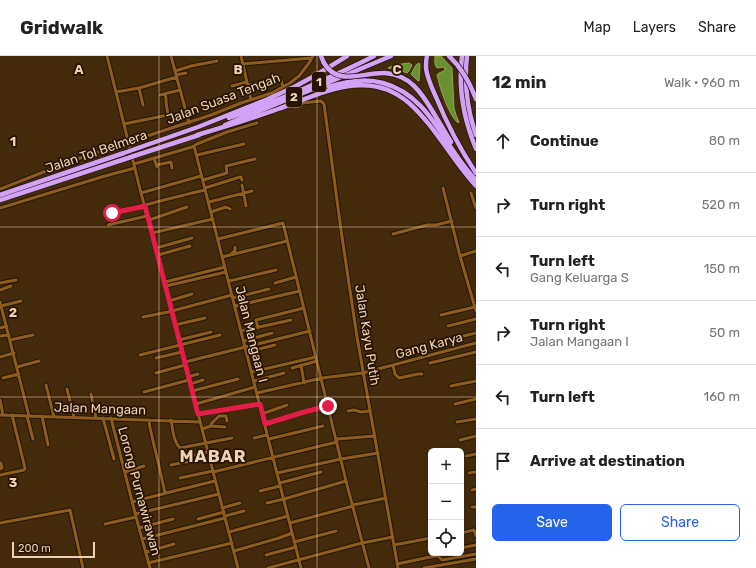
<!DOCTYPE html>
<meta charset="utf-8">
<style>
:root{--surface:#fff;--page:#f6f6f6;--text:#222;--muted:#767676;--line:#e0e0e0;--accent:#2563eb}
body{margin:0;font-family:Rubik,sans-serif;background:var(--page);color:var(--text)}
.controls{position:absolute;right:12px;bottom:12px;display:grid;overflow:hidden;border-radius:6px;box-shadow:0 2px 6px #0003}
.controls button{width:36px;height:36px;display:grid;place-items:center;padding:0;border:0;border-bottom:1px solid var(--line);background:var(--surface);color:var(--text);font:20px sans-serif}
.scale{position:absolute;left:12px;bottom:10px;width:83px;box-sizing:border-box;padding-left:4px;border:2px solid #edd2b5;border-top:0;font-size:11px;line-height:14px;white-space:nowrap;color:#edd2b5;-webkit-text-stroke:3px #261300;paint-order:stroke}
.stop{position:absolute;width:12px;height:12px;margin:-9px;border:3px solid #e11d48;border-radius:50%;background:#fff}
.stop.end{background:#e11d48;border-color:#fff;box-shadow:0 1px 4px #0008}
.list{margin:0;padding:0;list-style:none}
h2{display:flex;justify-content:space-between;align-items:center;height:52px;margin:0;padding:0 16px;font-size:17px}
h2 small{font-size:13px;font-weight:400;color:var(--muted)}
.list li{display:grid;grid-template-columns:26px 1fr auto;gap:12px;align-items:center;box-sizing:border-box;height:64px;padding:0 16px;border-top:1px solid var(--line)}
.list b{display:block;font-size:15px;white-space:nowrap}
.list p{margin:0;font-size:13px;white-space:nowrap;color:var(--muted)}
.list em{font-size:13px;font-style:normal;color:var(--muted)}
.actions{display:flex;gap:8px;padding:12px 16px}
.actions a{flex:1;padding:9px 0;border:1px solid var(--accent);border-radius:6px;text-align:center;font-size:14px;color:var(--accent)}
.actions .main{background:var(--accent);color:#fff}
.icon{flex:none;width:22px;height:22px;fill:none;stroke:currentColor;stroke-width:2;stroke-linecap:round;stroke-linejoin:round}
.map{position:relative;flex:none;width:476px;height:512px;overflow:hidden}
header{display:flex;align-items:center;gap:24px;box-sizing:border-box;height:56px;padding:0 20px;background:var(--surface);border-bottom:1px solid var(--line)}
header strong{font-size:19px}
nav{display:flex;gap:22px;margin-inline-start:auto;font-size:14px}
main{display:flex}
aside{flex:1;background:var(--surface)}
.map>svg:first-child{display:block}
</style>
<header>
<strong>Gridwalk</strong>
<nav><a>Map</a><a>Layers</a><a>Share</a></nav>
</header>
<main>
<div class="map">
<svg width="476" height="512" viewBox="0 0 476 512">
<rect width="100%" height="100%" fill="#432a0a"/>
<path fill="#69912f" stroke="#91a457" d="M435 0H441L452 12 454 52 456 59 459 66 458 67C448 58 440 32 437 19L439 17 444 15 445 13 443 11 437 12C434 8 435 5 435 0Z
M409 7 412 9 409 15 407 17 396 13 388 12 394 9Z
M419 7 420 9 419 25H418L411 18 416 9Z"/>
<g fill="none" stroke-linecap="round" stroke-linejoin="round">
<g stroke="#241503" stroke-width="5">
<path id="minor" d="M107 0 141 137 166 232 179 284 238 512
M171 0 189 67
M241 0 251 44
M242 8 312 2
M175 15 191 10 217 5
M176 19 186 17
M248 29 280 23 281 24 283 31
M232 30 247 26
M139 32 143 49
M116 36 139 32 177 21
M160 39 180 34
M303 47 321 45 324 48 342 181 357 281 398 512
M124 68 168 59 166 46V42L165 38
M194 90 301 512
M197 99 244 88
M154 102 157 111
M134 108 192 91 197 88 227 76 257 67
M156 109 171 106 172 112
M203 124 227 117 226 110 255 103
M242 129 246 150
M205 132 240 121H241L242 124
M443 132 460 200 476 255
M0 133 59 110 71 105 211 59 241 47 272 37 290 27 299 20 309 7 313 0
M141 137 201 120
M471 137 476 152
M209 146 252 135
M0 152 105 120 135 112
M211 156 226 151 230 153
M112 157C143 150 174 141 205 134
M149 164 187 151
M108 169 147 160
M152 177 213 163
M393 178 427 169H436L452 165
M218 183 283 167 346 425 369 512
M156 192 192 182
M232 197 235 195V191
M158 199 190 190
M460 200 476 195
M222 201 287 185
M229 225 276 214
M165 226 225 211
M0 227 16 224
M275 227 296 221
M166 230 226 216
M0 234 11 230
M233 242 269 233
M169 245 192 238
M0 246 29 360
M1 250 21 245
M235 250 300 235
M441 259 475 251
M143 261 168 256 232 239
M175 269 205 262
M448 270 476 263
M0 272 7 270
M258 272 256 264 304 252
M241 275 291 264
M0 280 9 279
M10 284 33 279
M179 284 211 276
M244 285 272 277
M443 285 476 277
M247 296 275 289
M140 299 220 279
M0 301 14 297
M156 302 182 296
M185 306 310 275
M430 307 476 296
M301 309 304 327
M393 309 395 318 399 322 418 318H422
M17 311 39 305
M292 312 317 305
M252 316 316 301
M156 317 185 309
M188 321 198 318
M3 322 19 318
M254 325 284 317
M190 328 203 324
M46 329 54 361
M451 330 476 325
M67 333 74 361
M192 335 238 323
M144 336 189 324
M257 337 322 322 363 317 476 287
M91 338 96 362
M0 344 3 359
M196 348 255 331
M455 348 476 343
M348 355 354 354 361 356 370 355
M198 358 260 348
M262 358 287 349
M0 359 200 366
M27 360 33 383
M42 360 48 389
M103 362 114 403
M111 362 136 461 150 512
M149 364 150 372 159 410 165 437
M171 364C173 374 173 385 180 392L232 382
M457 366 476 363
M265 368 304 356 328 350
M211 370V368L219 360H226L227 365
M202 373 211 370 225 371
M254 382 267 379
M269 383 323 370
M337 383 375 380
M460 384 476 380
M466 400 476 398
M187 406V401L208 396
M171 409 198 403 201 404 209 402
M0 413 2 412 1 407
M125 416 144 410
M213 416 337 386
M277 417 341 403 378 397
M469 417 476 416
M0 419 24 414 25 412 12 359
M180 422 213 415
M280 427 321 416
M472 434 476 433
M260 435 280 430
M284 443 346 425
M132 446 170 436 215 425
M267 447 284 443
M353 449 386 442
M472 451H476
M222 452 240 447
M135 458 219 438
M225 460 244 455
M198 463 224 456
M0 467 70 454 83 512
M290 467 353 450
M105 468 136 461
M139 472 173 463
M474 474 476 480
M229 476 288 460
M461 477 474 474
M142 483 225 462
M294 486 336 475
M394 489 431 482
M461 492 476 489
M234 495 279 482 292 477
M146 496 174 488
M266 499 296 491
M148 507 232 487
M397 508 430 501 438 500 442 504 476 498
M268 512 362 487 393 481
M424 512 476 503"/>
</g>
<g stroke="#241503" stroke-width="6">
<path id="highway" d="M321 0 324 7
M427 0C426 4 426 8 426 12 427 22 432 32 436 41 447 68 460 93 476 117
M462 0C458 31 464 64 476 93
M467 0C464 27 467 53 476 79
M385 17C410 19 421 36 433 56 439 66 445 76 451 86
M329 31C347 25 365 22 383 27 431 40 444 92 476 124
M229 62C260 51 291 39 321 25 339 17 357 9 374 0
M225 69 308 35 391 0
M197 79C224 71 251 63 278 53 321 38 368 11 409 47 435 70 452 104 476 130
M138 92 198 71 268 43 296 30 316 19 347 0
M140 98 199 79
M0 139 124 97
M0 144 125 103"/>
</g>
<use href="#minor" stroke="#8d5d1f" stroke-width="3"/>
<use href="#highway" stroke="#d1a2f7" stroke-width="4.5"/>
<g stroke="#241503" stroke-width="6" stroke-linecap="butt">
<path id="highway-bridge" d="M449 0C462 12 470 27 476 43
M324 7C338 31 363 16 385 17
M124 97 138 92
M125 103 140 98"/>
</g>
<use href="#highway-bridge" stroke="#d1a2f7" stroke-width="4.5"/>
</g>
<g fill="none" stroke-linecap="round" stroke-linejoin="round">
<path stroke="#e11d48" stroke-width="5" d="M112 157 145 150 198 358 260 348 265 368 304 356 328 350"/>
</g>
<path fill="none" stroke="#edd2b5" stroke-width="1" stroke-opacity="0.55" d="M159 0V512M317 0V512M0 171H476M0 341H476"/>
<g text-anchor="middle" stroke-width="3.5" stroke-linejoin="round" paint-order="stroke">
<g fill="#261300" stroke="#b1997f" stroke-width="1">
<rect x="312" y="16" width="14" height="20" rx="3"/>
<rect x="286" y="31" width="16" height="20" rx="3"/>
</g>
<g font-size="12" font-weight="bold" fill="#edd2b5">
<text x="319" y="30">1</text>
<text x="294" y="45">2</text>
</g>
<g font-size="13" fill="#edd2b5" stroke="#261300">
<text transform="translate(223 42) rotate(-21)" y="5">Jalan Suasa Tengah</text>
<text transform="translate(96 95) rotate(-19)" y="5">Jalan Tol Belmera</text>
<text transform="translate(252 278) rotate(76)" y="5">Jalan Mangaan I</text>
<text transform="translate(368 279) rotate(81)" y="5">Jalan Kayu Putih</text>
<text transform="translate(429 289) rotate(-15)" y="5">Gang Karya</text>
<text transform="translate(100 352) rotate(2)" y="5">Jalan Mangaan</text>
<text transform="translate(140 435) rotate(75)" y="5">Lorong Purnawirawan</text>
</g>
<g font-size="17" font-weight="bold" letter-spacing="1" fill="#edd2b5" stroke="#261300">
<text x="213" y="406">MABAR</text>
</g>
</g>
<g font-size="13" text-anchor="middle" font-weight="bold" fill="#edd2b5" stroke="#261300" stroke-width="3.5" stroke-linejoin="round" paint-order="stroke">
<text x="79" y="18">A</text>
<text x="238" y="18">B</text>
<text x="397" y="18">C</text>
<text x="13" y="90">1</text>
<text x="13" y="261">2</text>
<text x="13" y="431">3</text>
</g>
</svg>
<div class="controls">
<button>+</button>
<button>−</button>
<button><svg class="icon" aria-label="locate" viewBox="0 0 24 24"><circle cx="12" cy="12" r="6"/><path d="M12 2v4M12 18v4M2 12h4M18 12h4"/></svg></button>
</div>
<div class="scale">200 m</div>
<div class="stop" style="left:112px;top:157px"></div>
<div class="stop end" style="left:328px;top:350px"></div>
</div>
<aside>
<h2>12 min<small>Walk · 960 m</small></h2>
<ul class="list">
<li><svg class="icon" aria-label="ahead" viewBox="0 0 24 24"><path d="M12 20V5M6 11l6-6 6 6"/></svg><div><b>Continue</b></div><em>80 m</em></li>
<li><svg class="icon" aria-label="right" viewBox="0 0 24 24"><path d="M7 20v-9h11M14 6l5 5-5 5"/></svg><div><b>Turn right</b></div><em>520 m</em></li>
<li><svg class="icon" aria-label="left" viewBox="0 0 24 24"><path d="M17 20v-9H6M10 6l-5 5 5 5"/></svg><div><b>Turn left</b><p>Gang Keluarga S</p></div><em>150 m</em></li>
<li><svg class="icon" aria-label="right" viewBox="0 0 24 24"><path d="M7 20v-9h11M14 6l5 5-5 5"/></svg><div><b>Turn right</b><p>Jalan Mangaan I</p></div><em>50 m</em></li>
<li><svg class="icon" aria-label="left" viewBox="0 0 24 24"><path d="M17 20v-9H6M10 6l-5 5 5 5"/></svg><div><b>Turn left</b></div><em>160 m</em></li>
<li><svg class="icon" aria-label="arrive" viewBox="0 0 24 24"><path d="M6 21V4h12l-3 4 3 4H6"/></svg><div><b>Arrive at destination</b></div></li>
</ul>
<div class="actions"><a class="main">Save</a><a>Share</a></div>
</aside>
</main>
